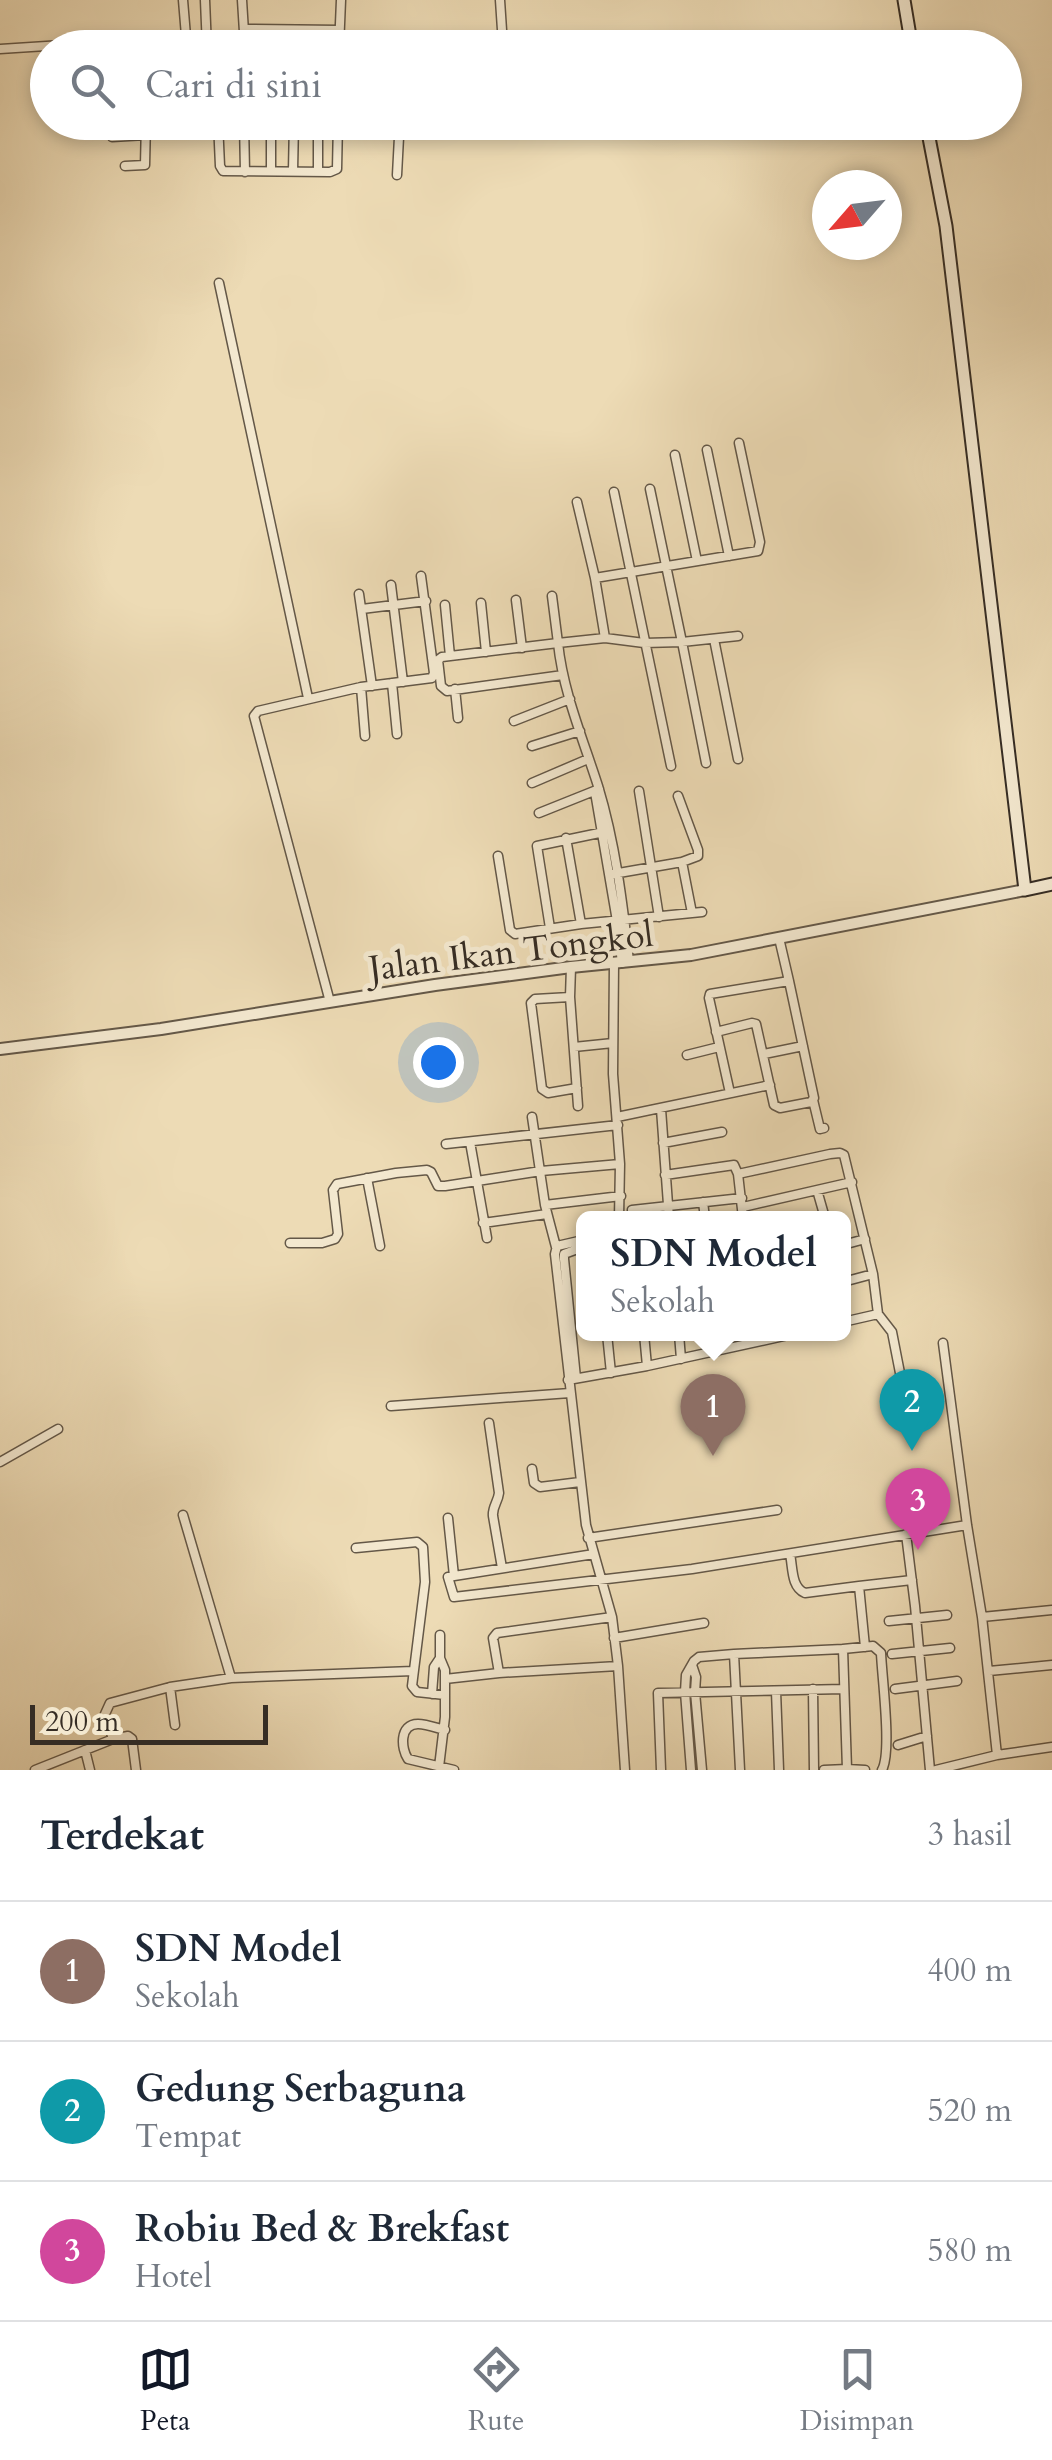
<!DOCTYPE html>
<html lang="id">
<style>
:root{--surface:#fff;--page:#f2f2f3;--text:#1f2937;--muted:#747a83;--line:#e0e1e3;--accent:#111827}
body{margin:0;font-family:Cardo,serif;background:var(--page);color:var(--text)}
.compass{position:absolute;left:812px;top:170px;width:90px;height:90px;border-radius:50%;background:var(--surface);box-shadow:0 5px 15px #0003;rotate:242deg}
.scale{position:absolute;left:30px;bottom:25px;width:238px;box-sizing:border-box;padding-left:10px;border:5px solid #362d24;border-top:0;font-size:28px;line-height:35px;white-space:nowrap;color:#362d24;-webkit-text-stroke:8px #f3e8cf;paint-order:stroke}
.you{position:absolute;left:438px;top:1062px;width:35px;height:35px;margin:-25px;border:8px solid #fff;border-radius:50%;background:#1a73e8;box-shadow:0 0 0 15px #1a73e833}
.badge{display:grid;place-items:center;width:65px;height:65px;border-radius:50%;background:var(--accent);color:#fff;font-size:32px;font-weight:700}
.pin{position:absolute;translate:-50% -82px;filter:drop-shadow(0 2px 5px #0008)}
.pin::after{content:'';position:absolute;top:52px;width:35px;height:30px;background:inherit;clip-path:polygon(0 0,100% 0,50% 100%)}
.popup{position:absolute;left:576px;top:1211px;width:275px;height:130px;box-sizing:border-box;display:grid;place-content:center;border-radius:15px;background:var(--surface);filter:drop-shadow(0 2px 8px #0005);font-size:32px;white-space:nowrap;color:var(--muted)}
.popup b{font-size:38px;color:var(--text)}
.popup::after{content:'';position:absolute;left:50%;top:100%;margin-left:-20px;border:20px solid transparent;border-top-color:var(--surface)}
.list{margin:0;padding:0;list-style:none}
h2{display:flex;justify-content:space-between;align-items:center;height:130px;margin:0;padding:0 40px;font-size:42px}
h2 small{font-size:32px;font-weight:400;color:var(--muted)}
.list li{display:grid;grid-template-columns:65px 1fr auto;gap:30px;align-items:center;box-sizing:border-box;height:140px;padding:0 40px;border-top:2px solid var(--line)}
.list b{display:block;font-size:38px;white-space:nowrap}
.list p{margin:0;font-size:32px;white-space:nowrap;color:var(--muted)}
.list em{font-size:32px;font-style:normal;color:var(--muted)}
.icon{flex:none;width:55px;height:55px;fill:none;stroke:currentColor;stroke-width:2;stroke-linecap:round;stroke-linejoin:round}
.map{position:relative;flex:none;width:1052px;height:1770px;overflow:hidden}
.search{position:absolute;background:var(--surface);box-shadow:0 5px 15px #0003;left:30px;right:30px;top:30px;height:110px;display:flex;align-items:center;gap:25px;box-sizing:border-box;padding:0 35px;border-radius:55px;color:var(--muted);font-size:38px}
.sheet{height:550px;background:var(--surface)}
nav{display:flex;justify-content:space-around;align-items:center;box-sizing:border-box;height:140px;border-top:2px solid var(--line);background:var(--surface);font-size:28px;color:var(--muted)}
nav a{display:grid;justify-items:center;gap:5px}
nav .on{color:var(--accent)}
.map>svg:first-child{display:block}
</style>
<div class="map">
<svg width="1052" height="1770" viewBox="0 0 1052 1770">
<rect width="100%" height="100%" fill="#eddbb5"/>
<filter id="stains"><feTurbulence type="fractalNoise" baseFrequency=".002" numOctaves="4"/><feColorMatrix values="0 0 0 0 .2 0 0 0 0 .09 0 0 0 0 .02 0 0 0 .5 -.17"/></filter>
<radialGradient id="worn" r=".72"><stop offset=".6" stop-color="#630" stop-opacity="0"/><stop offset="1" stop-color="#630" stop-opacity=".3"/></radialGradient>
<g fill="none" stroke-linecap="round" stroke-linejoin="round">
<g stroke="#645848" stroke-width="11">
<path id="minor" d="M183 0 187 48
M205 0 207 48
M242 0 245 48
M500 0 502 30
M245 29 339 30
M339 48 341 0
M0 49 185 37
M218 122 220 166 223 171 330 172 337 169 338 122
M244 122 245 172
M271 122V170
M397 122 399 137 397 175
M112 137 146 135
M125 166 145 165 146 122
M293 171 294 122
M318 172V122
M219 283 308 698
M707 450 729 556
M675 455 697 561
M614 492 671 766
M595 578 758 551 760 542 739 443
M391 585 403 682
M359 594 372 686
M552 596 558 643 605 638 595 578 577 502
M516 600 522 648
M481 603 486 652
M445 605 450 656
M362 609 426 601
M605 638 644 643 682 642 650 489
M714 639 738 759
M563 675 447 691 441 686 438 660 442 657 558 643C563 692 583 739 598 786 615 842 623 904 629 962
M392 683 397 734
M361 687 365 736
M455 689 458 718
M514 721 570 699
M532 746 580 731
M706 763 682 642 738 636
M532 783 588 759
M639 791 659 917
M595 792 617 921 622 963
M539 813 599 789
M566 838 581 924
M498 856 510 930 515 934 581 924 702 912
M682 862 692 913
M613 874 682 862 698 856V850L678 796
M550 928 537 846 604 832
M779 938 789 981
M614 964 613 1074 620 1164 619 1218
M571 967 570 997 578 1106
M570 997 535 999 531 1003 542 1089 548 1093 577 1088
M330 1002 254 716 258 711 361 687 432 678 434 673 421 576
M716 1032 752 1023 756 1024 774 1105 780 1108 811 1102 814 1098 789 981 710 994 709 998 730 1093
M574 1047 613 1043
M764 1054 803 1046
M687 1055 719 1047
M813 1100 820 1129 824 1128
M661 1109 669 1218
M532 1117 545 1205 556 1247
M617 1117 770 1085
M470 1142 487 1238
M663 1143 722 1132
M446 1144 618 1125
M738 1174 830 1154 840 1153 844 1155 873 1274 878 1314 892 1332 900 1373
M665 1175 734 1165 738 1174 743 1218
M367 1178 380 1246
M817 1190 825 1218
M703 1202 705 1218
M545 1205 621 1196
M743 1207 852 1182
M633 1218 632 1210 742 1198
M483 1223 547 1214
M583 1240 557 1246 555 1254 586 1525 612 1617 618 1666 625 1770
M290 1243H322L335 1239 338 1234 333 1190 337 1184 396 1173 427 1170 431 1172 438 1186H445L541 1171 620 1164
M843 1245 865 1239
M843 1282 873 1274
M843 1322 878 1314
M607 1334 611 1373
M644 1334 647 1366
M679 1334 681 1359
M715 1334 716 1352
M943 1343 967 1525 982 1617
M576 1378 564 1259V1254L583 1247
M568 1380 647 1366 793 1334
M391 1406 570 1393
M489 1423 499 1493C498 1502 492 1507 493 1516L502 1568
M0 1462 58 1429
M532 1469 534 1483 540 1487 580 1482
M183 1515 231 1678
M448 1518 454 1576 448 1577 454 1597 692 1569 967 1525
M906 1534 915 1606 930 1770
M588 1538 777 1510
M356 1548 417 1542 423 1547 425 1582 412 1686 417 1692 445 1695
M790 1554C793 1568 791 1587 805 1593L859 1586 865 1647
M454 1576 594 1554
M859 1586 912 1580
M889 1621 947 1615
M614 1638 704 1623
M843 1649 873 1646 881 1653C882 1678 892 1752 882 1770
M734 1654 740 1770
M892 1654 950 1648
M692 1665 696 1677 695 1692 702 1770
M989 1671 1052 1665
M499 1673 493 1638 497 1633 612 1617
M445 1679 499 1673 618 1666
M170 1687 175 1725
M813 1689 814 1770
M895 1689 957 1681
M776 1691 779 1770
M432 1694 434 1667 440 1658
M445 1730C437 1728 426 1724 418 1724 399 1724 401 1749 408 1759L454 1770
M113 1739 105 1714 110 1703 170 1687 231 1678 413 1671
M898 1745 927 1736
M85 1750 90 1770
M997 1755 982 1617 1052 1610
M439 1767 445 1717V1670L440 1658V1635
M847 1769 865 1770
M35 1770 113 1739 128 1736 132 1739 136 1770
M661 1770 658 1693 844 1689
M691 1770 685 1692 686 1675 694 1661 699 1657 734 1654 843 1649 847 1769 824 1770
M936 1770 997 1755 1052 1747"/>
</g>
<g stroke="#645848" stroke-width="14">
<path id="tertiary" d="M0 1049 161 1029 435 985 571 967 691 955 1025 890"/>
</g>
<g stroke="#362d24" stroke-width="15">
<path id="secondary" d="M904 0 912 48
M926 122 946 226 1025 890 1052 884"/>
</g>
<use href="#minor" stroke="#f3e8cf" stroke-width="8"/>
<use href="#tertiary" stroke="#f3e8cf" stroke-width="10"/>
<use href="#secondary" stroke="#f3e8cf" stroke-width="11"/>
</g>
<g text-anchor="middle" stroke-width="10" stroke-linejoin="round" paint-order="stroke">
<g font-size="35" fill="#362d24" stroke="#f3e8cf">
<text transform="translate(511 951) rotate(-7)" y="12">Jalan Ikan Tongkol</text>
</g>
</g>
<rect width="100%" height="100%" filter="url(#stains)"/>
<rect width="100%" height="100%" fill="url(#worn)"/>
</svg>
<svg class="compass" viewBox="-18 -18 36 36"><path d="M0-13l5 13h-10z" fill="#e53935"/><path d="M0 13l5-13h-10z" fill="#747a83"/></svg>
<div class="scale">200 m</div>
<div class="you"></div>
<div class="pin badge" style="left:713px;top:1456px;background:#8d6e63">1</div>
<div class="popup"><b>SDN Model</b>Sekolah</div>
<div class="pin badge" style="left:912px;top:1451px;background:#0f9aa8">2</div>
<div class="pin badge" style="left:918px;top:1550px;background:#d1479c">3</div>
<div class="search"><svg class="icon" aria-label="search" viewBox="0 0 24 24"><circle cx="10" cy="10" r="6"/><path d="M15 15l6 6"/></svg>Cari di sini</div>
</div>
<section class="sheet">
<h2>Terdekat<small>3 hasil</small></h2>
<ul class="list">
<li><span class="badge" style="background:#8d6e63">1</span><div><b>SDN Model</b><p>Sekolah</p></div><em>400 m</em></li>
<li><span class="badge" style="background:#0f9aa8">2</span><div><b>Gedung Serbaguna</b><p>Tempat</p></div><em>520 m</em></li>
<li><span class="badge" style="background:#d1479c">3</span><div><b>Robiu Bed &amp; Brekfast</b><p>Hotel</p></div><em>580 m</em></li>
</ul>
</section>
<nav>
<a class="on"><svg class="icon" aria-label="map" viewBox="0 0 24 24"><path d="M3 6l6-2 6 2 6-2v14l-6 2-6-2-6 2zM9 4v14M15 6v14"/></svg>Peta</a>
<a><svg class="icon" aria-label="directions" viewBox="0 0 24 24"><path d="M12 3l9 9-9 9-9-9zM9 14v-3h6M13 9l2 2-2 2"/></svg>Rute</a>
<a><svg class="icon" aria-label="saved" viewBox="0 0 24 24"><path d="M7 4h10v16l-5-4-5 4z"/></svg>Disimpan</a>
</nav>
